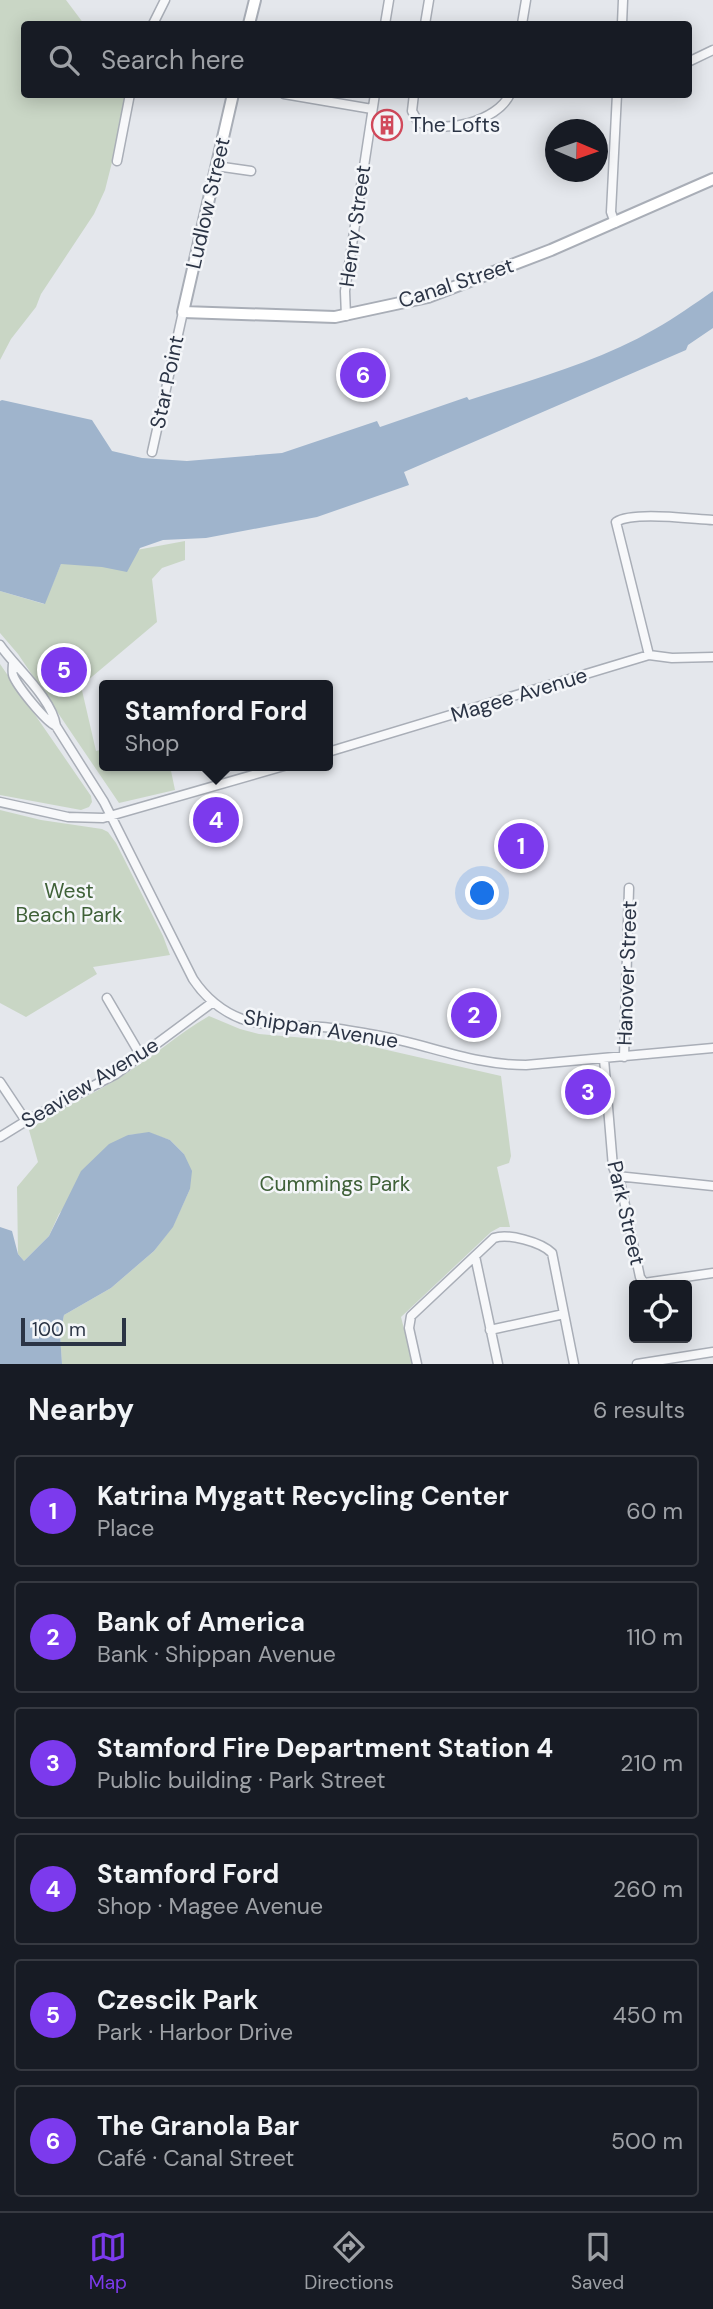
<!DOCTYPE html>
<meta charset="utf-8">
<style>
:root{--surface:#171b24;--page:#242831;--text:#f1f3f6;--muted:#9ea1a6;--line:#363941;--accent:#7c3aed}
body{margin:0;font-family:"DM Sans",sans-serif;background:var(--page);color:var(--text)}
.controls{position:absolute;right:21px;bottom:21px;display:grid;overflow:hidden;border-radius:7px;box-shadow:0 4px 18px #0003}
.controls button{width:63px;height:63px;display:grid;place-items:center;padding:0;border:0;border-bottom:2px solid var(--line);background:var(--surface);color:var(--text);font:35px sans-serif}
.compass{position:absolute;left:545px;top:119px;width:63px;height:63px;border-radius:50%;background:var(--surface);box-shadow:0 4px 18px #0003;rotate:92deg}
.scale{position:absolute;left:21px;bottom:18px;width:105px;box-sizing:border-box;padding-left:7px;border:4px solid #2b3445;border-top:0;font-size:19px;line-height:24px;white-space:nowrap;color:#2b3445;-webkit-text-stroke:5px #f4f6f9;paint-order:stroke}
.you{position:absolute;left:483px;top:894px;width:24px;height:24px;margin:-18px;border:5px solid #fff;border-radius:50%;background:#1a73e8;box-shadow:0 0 0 10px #1a73e833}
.badge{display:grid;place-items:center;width:46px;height:46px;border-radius:50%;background:var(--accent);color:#fff;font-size:23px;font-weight:700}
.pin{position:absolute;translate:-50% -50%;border:4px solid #fff;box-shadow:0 2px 7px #0006}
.popup{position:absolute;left:99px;top:680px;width:234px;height:91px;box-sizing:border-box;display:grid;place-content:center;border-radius:7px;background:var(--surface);filter:drop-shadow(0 2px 5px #0005);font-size:23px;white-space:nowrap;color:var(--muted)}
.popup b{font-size:26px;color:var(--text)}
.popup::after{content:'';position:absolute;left:50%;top:100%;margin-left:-14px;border:14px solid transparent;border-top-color:var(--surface)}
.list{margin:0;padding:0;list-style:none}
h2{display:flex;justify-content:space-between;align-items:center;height:91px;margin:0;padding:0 28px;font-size:30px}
h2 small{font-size:23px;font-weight:400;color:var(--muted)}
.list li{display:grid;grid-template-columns:46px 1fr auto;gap:21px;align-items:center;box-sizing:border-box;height:112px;margin:0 14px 14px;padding:0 14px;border:2px solid var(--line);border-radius:7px}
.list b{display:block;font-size:26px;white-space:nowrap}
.list p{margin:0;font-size:23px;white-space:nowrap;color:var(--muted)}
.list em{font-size:23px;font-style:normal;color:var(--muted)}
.icon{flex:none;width:38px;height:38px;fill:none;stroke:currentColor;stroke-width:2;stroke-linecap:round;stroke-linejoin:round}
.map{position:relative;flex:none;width:713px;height:1364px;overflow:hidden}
.search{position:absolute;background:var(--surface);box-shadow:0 4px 18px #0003;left:21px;right:21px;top:21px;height:77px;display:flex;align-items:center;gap:18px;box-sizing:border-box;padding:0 24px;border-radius:7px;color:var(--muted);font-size:26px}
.sheet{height:847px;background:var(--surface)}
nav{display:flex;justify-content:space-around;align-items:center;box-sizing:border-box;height:98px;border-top:2px solid var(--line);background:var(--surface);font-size:19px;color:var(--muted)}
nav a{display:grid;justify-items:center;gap:4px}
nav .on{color:var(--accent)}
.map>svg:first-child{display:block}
</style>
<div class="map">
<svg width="713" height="1364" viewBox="0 0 713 1364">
<rect width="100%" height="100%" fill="#e4e7ec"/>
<path fill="#c9d6c5" d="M0 0H66L84 24H24V94L126 95 127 103 105 190 94 214 41 294 36 307 11 339 0 360Z
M185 541V560L162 568 152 579 157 622 81 686 96 751 104 749V766H170L175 790 119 803 18 654 0 633V591L44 604 61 564Z
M0 664 91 796 92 802 89 807 81 810 0 795Z
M0 810 41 820 102 829 108 832 116 843 163 936 170 955 93 967 97 974 26 1017 0 1003Z
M209 1016 240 1029 259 1034 352 1042 501 1076 511 1156 509 1163 497 1167 510 1227H500L491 1232 401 1317 413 1364H62L60 1334 64 1315 111 1288 154 1251 173 1226 190 1189 184 1154 170 1140 149 1133 128 1135 59 1214 49 1236 24 1261 18 1254 17 1187 38 1162 29 1130C57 1109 89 1097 119 1078 150 1059 178 1034 209 1016Z"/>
<path fill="#9fb4cc" d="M713 291V328L688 345 686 350 404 472 409 485 317 517 206 538 163 540 140 548 127 572 102 567 61 564 45 604 0 591V401L2 400 92 420 112 451 142 458 187 461 282 453 377 421 380 427 467 397 469 400C531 380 598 362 655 329 675 318 694 304 713 291Z
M149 1132 170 1140 184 1154 192 1171 190 1189 173 1227 154 1251 111 1288 64 1315 60 1334 62 1364H0V1227L12 1231 18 1254 24 1261 49 1236 81 1171 109 1144 128 1135Z"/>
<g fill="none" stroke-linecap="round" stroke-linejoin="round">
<g stroke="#a9aeb7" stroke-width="11">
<path id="street" d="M153 24 165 0
M385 24 389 0
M425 24 429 0
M522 24 526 0
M622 24 623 0
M688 62 713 50
M284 94 372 109
M414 94 412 111 418 122C444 134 497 122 510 94
M117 161 130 94
M216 166 251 171
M615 223 611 212 617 94
M346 316 345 291 375 94
M152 452 183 312
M0 645C15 667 52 698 56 726L104 802 193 979C205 997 221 1011 242 1019 267 1027 296 1025 322 1027 339 1028 357 1032 375 1035 428 1044 471 1065 526 1065L713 1048
M649 655 616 522C633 511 691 519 713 520
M13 663C13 665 12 673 13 675 17 686 45 721 56 726
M328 752 649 655 672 658 713 657
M0 802 68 817 103 818 284 766
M107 998 141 1056
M624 1057 629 888
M604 1059 613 1167 621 1186 640 1277 644 1283 713 1273
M0 1082 26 1121
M0 1137 26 1121 116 1074 213 1002
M617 1176 713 1186
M475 1256 498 1364
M490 1330 564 1314
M417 1364 409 1328 411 1316 494 1238C508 1233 541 1242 552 1253L574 1364
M637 1364 713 1352"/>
</g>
<g stroke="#a9aeb7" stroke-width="14">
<path id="secondary" d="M249 24 255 0
M233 94 183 312 335 317 428 297 551 250 713 179"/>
</g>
<use href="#street" stroke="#f7f8fa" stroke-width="8"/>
<use href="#secondary" stroke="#fff" stroke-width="10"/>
</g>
<defs>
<g id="building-ring" transform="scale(1.575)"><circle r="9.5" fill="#f4f6f9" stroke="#d1495b" stroke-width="1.5"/><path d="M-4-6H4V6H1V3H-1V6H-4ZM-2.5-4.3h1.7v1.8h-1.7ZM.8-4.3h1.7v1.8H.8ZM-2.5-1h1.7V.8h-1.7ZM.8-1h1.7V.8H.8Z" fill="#d1495b"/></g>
</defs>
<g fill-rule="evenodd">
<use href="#building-ring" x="387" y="125"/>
</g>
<g text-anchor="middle" stroke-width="5" stroke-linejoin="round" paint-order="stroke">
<g font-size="21" fill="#2b3445" stroke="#f4f6f9" text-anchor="start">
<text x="410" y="132">The Lofts</text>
</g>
<g font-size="21" fill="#2b3445" stroke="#f4f6f9">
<text transform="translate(208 203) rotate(-77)" y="7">Ludlow Street</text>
<text transform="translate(355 226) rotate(-82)" y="7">Henry Street</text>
<text transform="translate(456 283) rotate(-18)" y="7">Canal Street</text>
<text transform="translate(167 382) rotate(-78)" y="7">Star Point</text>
<text transform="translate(519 695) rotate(-17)" y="7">Magee Avenue</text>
<text transform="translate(627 973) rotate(-88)" y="7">Hanover Street</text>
<text transform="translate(321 1029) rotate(9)" y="7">Shippan Avenue</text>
<text transform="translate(90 1083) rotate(-31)" y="7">Seaview Avenue</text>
<text transform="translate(626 1213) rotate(77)" y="7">Park Street</text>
</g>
<g font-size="21" fill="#3f6138" stroke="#f4f6f9">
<text x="69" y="898">West<tspan x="69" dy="24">Beach Park</tspan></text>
<text x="335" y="1191">Cummings Park</text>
</g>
</g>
</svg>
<div class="controls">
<button><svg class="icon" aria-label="locate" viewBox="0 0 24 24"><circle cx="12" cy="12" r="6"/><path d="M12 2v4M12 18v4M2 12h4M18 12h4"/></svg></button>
</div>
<svg class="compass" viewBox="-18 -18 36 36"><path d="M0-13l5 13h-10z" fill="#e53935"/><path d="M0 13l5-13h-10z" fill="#9ea1a6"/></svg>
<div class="scale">100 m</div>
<div class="you"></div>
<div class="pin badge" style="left:521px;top:846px">1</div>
<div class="pin badge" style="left:474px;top:1015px">2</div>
<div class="pin badge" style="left:588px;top:1092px">3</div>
<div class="pin badge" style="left:216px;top:820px">4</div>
<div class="popup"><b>Stamford Ford</b>Shop</div>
<div class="pin badge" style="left:64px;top:670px">5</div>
<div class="pin badge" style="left:363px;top:375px">6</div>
<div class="search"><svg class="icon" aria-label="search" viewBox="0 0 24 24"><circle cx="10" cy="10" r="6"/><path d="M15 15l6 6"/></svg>Search here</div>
</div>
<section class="sheet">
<h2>Nearby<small>6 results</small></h2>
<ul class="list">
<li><span class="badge">1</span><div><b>Katrina Mygatt Recycling Center</b><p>Place</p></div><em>60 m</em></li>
<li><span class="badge">2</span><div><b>Bank of America</b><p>Bank · Shippan Avenue</p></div><em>110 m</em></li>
<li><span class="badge">3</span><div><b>Stamford Fire Department Station 4</b><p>Public building · Park Street</p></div><em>210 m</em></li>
<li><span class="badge">4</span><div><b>Stamford Ford</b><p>Shop · Magee Avenue</p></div><em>260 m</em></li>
<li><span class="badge">5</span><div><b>Czescik Park</b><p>Park · Harbor Drive</p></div><em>450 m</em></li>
<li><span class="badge">6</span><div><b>The Granola Bar</b><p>Café · Canal Street</p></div><em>500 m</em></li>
</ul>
</section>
<nav>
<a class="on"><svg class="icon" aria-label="map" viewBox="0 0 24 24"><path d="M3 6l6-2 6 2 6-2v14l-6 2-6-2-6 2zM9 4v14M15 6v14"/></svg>Map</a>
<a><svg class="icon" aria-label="directions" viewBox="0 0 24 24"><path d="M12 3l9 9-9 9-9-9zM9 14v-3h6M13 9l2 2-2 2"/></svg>Directions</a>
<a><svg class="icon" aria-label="saved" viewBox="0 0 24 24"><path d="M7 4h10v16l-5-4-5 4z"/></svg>Saved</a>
</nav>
